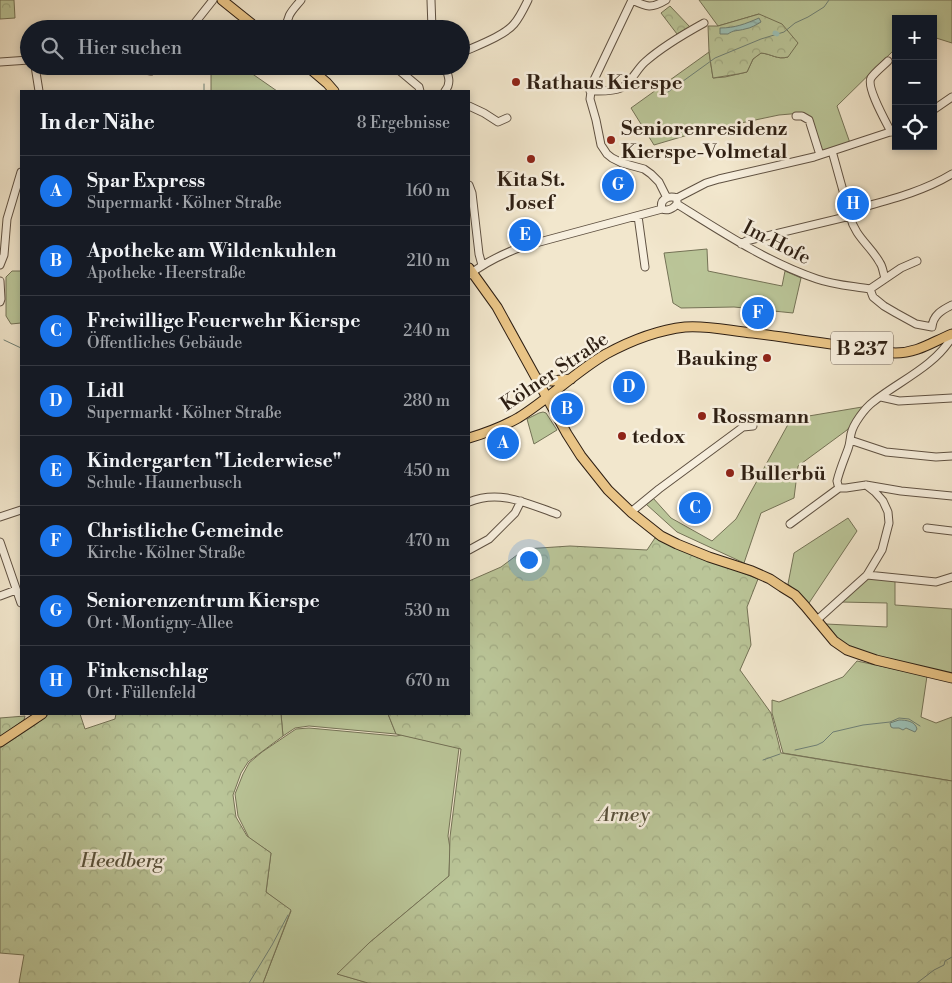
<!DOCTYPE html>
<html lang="de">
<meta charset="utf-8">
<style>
:root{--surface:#171b24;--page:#242831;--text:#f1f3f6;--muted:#9ea1a6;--line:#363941;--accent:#1a73e8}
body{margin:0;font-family:"Libre Bodoni",serif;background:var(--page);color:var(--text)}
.controls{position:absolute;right:15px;top:15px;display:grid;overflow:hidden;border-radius:0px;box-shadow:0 2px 8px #0003}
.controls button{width:45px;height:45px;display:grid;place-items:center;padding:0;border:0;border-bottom:1px solid var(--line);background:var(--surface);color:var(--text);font:25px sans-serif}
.you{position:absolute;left:528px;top:559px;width:18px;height:18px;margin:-12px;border:4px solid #fff;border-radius:50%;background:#1a73e8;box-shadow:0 0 0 8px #1a73e833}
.badge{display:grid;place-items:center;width:32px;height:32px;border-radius:50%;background:var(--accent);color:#fff;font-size:16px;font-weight:700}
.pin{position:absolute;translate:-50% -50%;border:2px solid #fff;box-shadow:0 1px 5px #0006}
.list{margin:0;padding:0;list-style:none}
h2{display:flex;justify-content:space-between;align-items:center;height:65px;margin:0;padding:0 20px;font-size:21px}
h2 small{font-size:16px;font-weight:400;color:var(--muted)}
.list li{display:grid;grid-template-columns:32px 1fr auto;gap:15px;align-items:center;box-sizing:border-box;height:70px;padding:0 20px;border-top:1px solid var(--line)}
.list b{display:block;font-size:19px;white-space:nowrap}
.list p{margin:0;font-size:16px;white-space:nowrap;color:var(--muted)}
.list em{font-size:16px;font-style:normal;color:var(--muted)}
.icon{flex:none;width:28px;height:28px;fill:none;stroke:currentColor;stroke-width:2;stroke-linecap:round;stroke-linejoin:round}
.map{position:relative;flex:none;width:952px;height:983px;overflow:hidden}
.search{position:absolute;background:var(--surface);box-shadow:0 2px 8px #0003;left:20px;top:20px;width:450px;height:55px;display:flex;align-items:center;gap:12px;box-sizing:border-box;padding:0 18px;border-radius:28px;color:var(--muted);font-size:19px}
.panel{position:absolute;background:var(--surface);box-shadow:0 2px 8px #0003;left:20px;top:90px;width:450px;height:625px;border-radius:0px}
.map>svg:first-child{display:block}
</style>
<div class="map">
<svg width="952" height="983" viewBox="0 0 952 983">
<defs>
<pattern id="forest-crowns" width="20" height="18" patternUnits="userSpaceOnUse" patternTransform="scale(1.25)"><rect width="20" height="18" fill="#bac598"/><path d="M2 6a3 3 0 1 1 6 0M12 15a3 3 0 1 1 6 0" fill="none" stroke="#a0a982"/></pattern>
<pattern id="water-ripples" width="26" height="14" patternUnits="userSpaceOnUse" patternTransform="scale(1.25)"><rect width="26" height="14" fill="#9bc0b6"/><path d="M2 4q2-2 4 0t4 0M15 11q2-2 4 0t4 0" fill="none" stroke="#7f9b93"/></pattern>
</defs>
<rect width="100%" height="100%" fill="#f2e7cd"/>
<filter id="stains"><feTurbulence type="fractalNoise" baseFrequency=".004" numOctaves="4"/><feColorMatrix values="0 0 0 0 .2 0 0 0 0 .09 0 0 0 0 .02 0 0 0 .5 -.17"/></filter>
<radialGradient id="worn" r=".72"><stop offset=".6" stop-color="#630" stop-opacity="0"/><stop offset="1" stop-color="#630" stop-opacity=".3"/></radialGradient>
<path fill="#bac598" stroke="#747256" d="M699 0H952V43L933 37V19H896V48L837 106 850 143 822 152 812 118 802 113 779 115 698 132 654 145 631 108 709 52 713 78 725 77 747 72 753 59 761 53C772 54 777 60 788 57L759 14 718 26Z
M217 66H241L277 91H211V75Z
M707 249 708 271 782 286 785 271 801 278 793 313 734 307 681 308 673 303 664 253Z
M12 271H21V323L11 324 6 316V277Z
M868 406 847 430 798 466 794 498 761 513 744 563 677 532 646 504 653 498 671 518 712 541 736 519 791 419Z
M543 412 546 413 557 430 534 444 527 419 539 413Z
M848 518 857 531 809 603 788 584 794 553Z
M867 577 895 580V605L952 609V675L861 653 838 639 826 624 887 627V603L841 602Z
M857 661 927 676 921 717 936 723 952 717V781L783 753 772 713V700L779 702 843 677Z
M281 714H388L396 734 309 726 295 728 283 736Z
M309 728 396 736 402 735 459 748 448 836 450 848 449 876 369 943 338 974 368 983H263L291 911 266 892 271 853 249 838 238 816 235 794 243 774 249 763 262 752 296 729Z"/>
<path fill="url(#forest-crowns)" stroke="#747256" d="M0 0H14L15 18 0 19Z
M670 6 690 27 677 34 661 13Z
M759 14 782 24 798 43 788 57C777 60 772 54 761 53L753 59 747 72 738 74 713 78 709 52 708 26H718Z
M655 538 758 579 747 607 751 645 740 670 771 713 781 753 952 781V983H368L337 974 369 943 449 876 450 837 461 749 396 734 388 714H469V581L501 567 525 549 570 546 647 550Z
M49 714H80L85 729 115 719 116 714H281L283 736 248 762 241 773 233 795 236 817 247 836 271 853 266 892 291 910 263 983H19L24 955 0 953V748L35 725Z
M25 716 24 720 0 737V718Z"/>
<path fill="url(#water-ripples)" stroke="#6f8075" d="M759 18 761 22C756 25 751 28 745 29 738 31 733 30 728 34H720V28C735 28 745 24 759 18Z
M899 720C906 720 915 721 917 729L915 732 906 728 903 730 899 728H893L891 727 890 723Z"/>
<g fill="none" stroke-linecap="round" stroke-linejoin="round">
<path stroke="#6f8075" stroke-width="1" d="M204 84V91
M668 92 715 58 761 39 784 32 795 23 808 17 824 7 829 0
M4 340 21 348
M795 750 817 745 823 742 833 732 863 725 890 722 899 718 909 719 920 726
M763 760 780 754
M249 983 272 945 288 915
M917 983 934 970 944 965 945 961 952 957"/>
<path stroke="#9bc0b6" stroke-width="5" d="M775 33 777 34"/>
<g stroke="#5f5142" stroke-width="9">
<path id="minor" d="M431 0 432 29
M632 0 592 84 590 99 596 120 601 145 607 154 612 158 622 163 644 169 651 174 659 182 667 198
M632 0C647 7 651 9 666 0
M190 29 213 0
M287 29C286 15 293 10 301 0
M461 53C476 46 504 36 514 24 520 17 524 8 528 0
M888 61C883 66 875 72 871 78 866 87 886 122 891 132
M0 62 29 60
M35 66 39 91
M141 66 145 70 151 71 158 66
M394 66 419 87 420 91
M445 66C448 75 452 83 445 91
M590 91C600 91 612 92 621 88 632 82 636 70 645 62 663 46 684 34 704 23
M469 106 484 113 498 122 507 118
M933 110 952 97
M796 116H802L809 120 820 155
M469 185 472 193 479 254 482 265
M677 198 706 183 719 179 814 157 896 130
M677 204C722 232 767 262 817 279 834 285 852 286 870 289L873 297 884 306 896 313 916 324 932 327C933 315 942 310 952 305
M849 211C884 201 921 193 952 174
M638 216 645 267
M850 216C855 237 871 246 880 263 883 267 883 273 885 278
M741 244 746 241 850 216 832 151
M0 265 4 255 7 219 21 172
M469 275C485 262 503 254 521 247L662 209C667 211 673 209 677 204V198C669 195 659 199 662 209
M0 281 1 299 0 302
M870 289 901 268 917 261
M952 337C934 367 899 381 873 402 865 408 853 424 851 434 850 439 850 444 848 449 844 460 840 469 837 481L838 485 839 488H846L866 485 901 491 952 496
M881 397 899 401 952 398
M850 440 886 452 936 457 952 456
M469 502C500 489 528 504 557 514
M631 512 659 489 743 427 753 426
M0 517 21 510
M790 524 839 488
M927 528 952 531
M0 542 21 603
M469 550 489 539 515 513 521 501
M867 575 936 582 952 577
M0 596 16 590
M817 620 867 575 882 550 889 523 888 512 883 501 875 492 866 485"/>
</g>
<g stroke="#2e1f13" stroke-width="11">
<path id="major" d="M222 0 258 29
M307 66 327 83 334 91
M469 268 497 307 567 434 581 456 608 490 632 513 661 536 677 544 709 557 752 571 770 579 782 587 795 595 805 606 834 641 847 650 876 660 952 678
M538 379 552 381 571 379
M469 438C486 433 502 427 518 418 549 399 575 372 606 354 630 341 658 330 685 327 707 325 731 331 753 333 800 339 847 347 895 353 918 353 932 342 952 334
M0 742 42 714"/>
</g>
<use href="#minor" stroke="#f7efde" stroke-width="7"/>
<use href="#major" stroke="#e9c486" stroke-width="9"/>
</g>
<g fill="#8f2418" stroke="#f7efde" stroke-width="2">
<circle cx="516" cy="82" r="5"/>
<circle cx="611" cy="140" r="5"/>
<circle cx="531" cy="159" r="5"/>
<circle cx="767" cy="358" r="5"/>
<circle cx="702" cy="416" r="5"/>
<circle cx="622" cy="436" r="5"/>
<circle cx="730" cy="473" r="5"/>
</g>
<g text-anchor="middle" stroke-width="5" stroke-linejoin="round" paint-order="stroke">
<rect fill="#f7efde" stroke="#6a5d50" stroke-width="1" x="831" y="331.5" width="62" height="33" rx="4"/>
<g font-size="19" font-weight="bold" fill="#2e1f13">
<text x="862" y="355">B 237</text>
</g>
<g font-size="20" font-weight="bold" fill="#2e1f13" stroke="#f7efde" text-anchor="start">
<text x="526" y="89">Rathaus Kierspe</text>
<text x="621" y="135">Seniorenresidenz<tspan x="621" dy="23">Kierspe-Volmetal</tspan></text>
<text x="531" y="186" text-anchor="middle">Kita St.<tspan x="531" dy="23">Josef</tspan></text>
<text x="757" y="365" text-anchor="end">Bauking</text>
<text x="712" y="423">Rossmann</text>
<text x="632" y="443">tedox</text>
<text x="740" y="480">Bullerbü</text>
</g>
<g font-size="20" fill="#2e1f13" stroke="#f7efde">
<text transform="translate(777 242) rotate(27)" y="7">Im Hofe</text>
<text transform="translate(554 371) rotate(-34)" y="7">Kölner Straße</text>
</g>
<g font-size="20" font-style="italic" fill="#58513b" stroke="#f7efde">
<text x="624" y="821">Arney</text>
<text x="122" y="867">Heedberg</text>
</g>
</g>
<rect width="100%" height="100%" filter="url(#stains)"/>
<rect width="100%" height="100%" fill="url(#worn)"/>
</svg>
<div class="controls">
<button>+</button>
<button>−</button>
<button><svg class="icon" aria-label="locate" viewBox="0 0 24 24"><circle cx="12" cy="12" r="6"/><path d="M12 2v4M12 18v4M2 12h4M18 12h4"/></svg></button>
</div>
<div class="you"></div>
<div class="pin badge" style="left:503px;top:443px">A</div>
<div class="pin badge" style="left:567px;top:409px">B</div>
<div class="pin badge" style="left:695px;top:508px">C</div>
<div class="pin badge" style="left:629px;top:387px">D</div>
<div class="pin badge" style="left:525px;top:235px">E</div>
<div class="pin badge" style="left:758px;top:313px">F</div>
<div class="pin badge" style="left:618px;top:185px">G</div>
<div class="pin badge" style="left:853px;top:204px">H</div>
<div class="search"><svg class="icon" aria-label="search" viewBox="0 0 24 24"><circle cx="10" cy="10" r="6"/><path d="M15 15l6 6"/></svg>Hier suchen</div>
<section class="panel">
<h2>In der Nähe<small>8 Ergebnisse</small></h2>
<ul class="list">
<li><span class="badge">A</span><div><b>Spar Express</b><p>Supermarkt · Kölner Straße</p></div><em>160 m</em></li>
<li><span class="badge">B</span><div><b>Apotheke am Wildenkuhlen</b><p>Apotheke · Heerstraße</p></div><em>210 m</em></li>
<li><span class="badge">C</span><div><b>Freiwillige Feuerwehr Kierspe</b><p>Öffentliches Gebäude</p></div><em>240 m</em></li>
<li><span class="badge">D</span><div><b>Lidl</b><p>Supermarkt · Kölner Straße</p></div><em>280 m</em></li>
<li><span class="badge">E</span><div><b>Kindergarten &quot;Liederwiese&quot;</b><p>Schule · Haunerbusch</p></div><em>450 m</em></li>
<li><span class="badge">F</span><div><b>Christliche Gemeinde</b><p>Kirche · Kölner Straße</p></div><em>470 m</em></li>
<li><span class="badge">G</span><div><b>Seniorenzentrum Kierspe</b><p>Ort · Montigny-Allee</p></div><em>530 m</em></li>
<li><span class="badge">H</span><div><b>Finkenschlag</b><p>Ort · Füllenfeld</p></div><em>670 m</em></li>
</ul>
</section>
</div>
